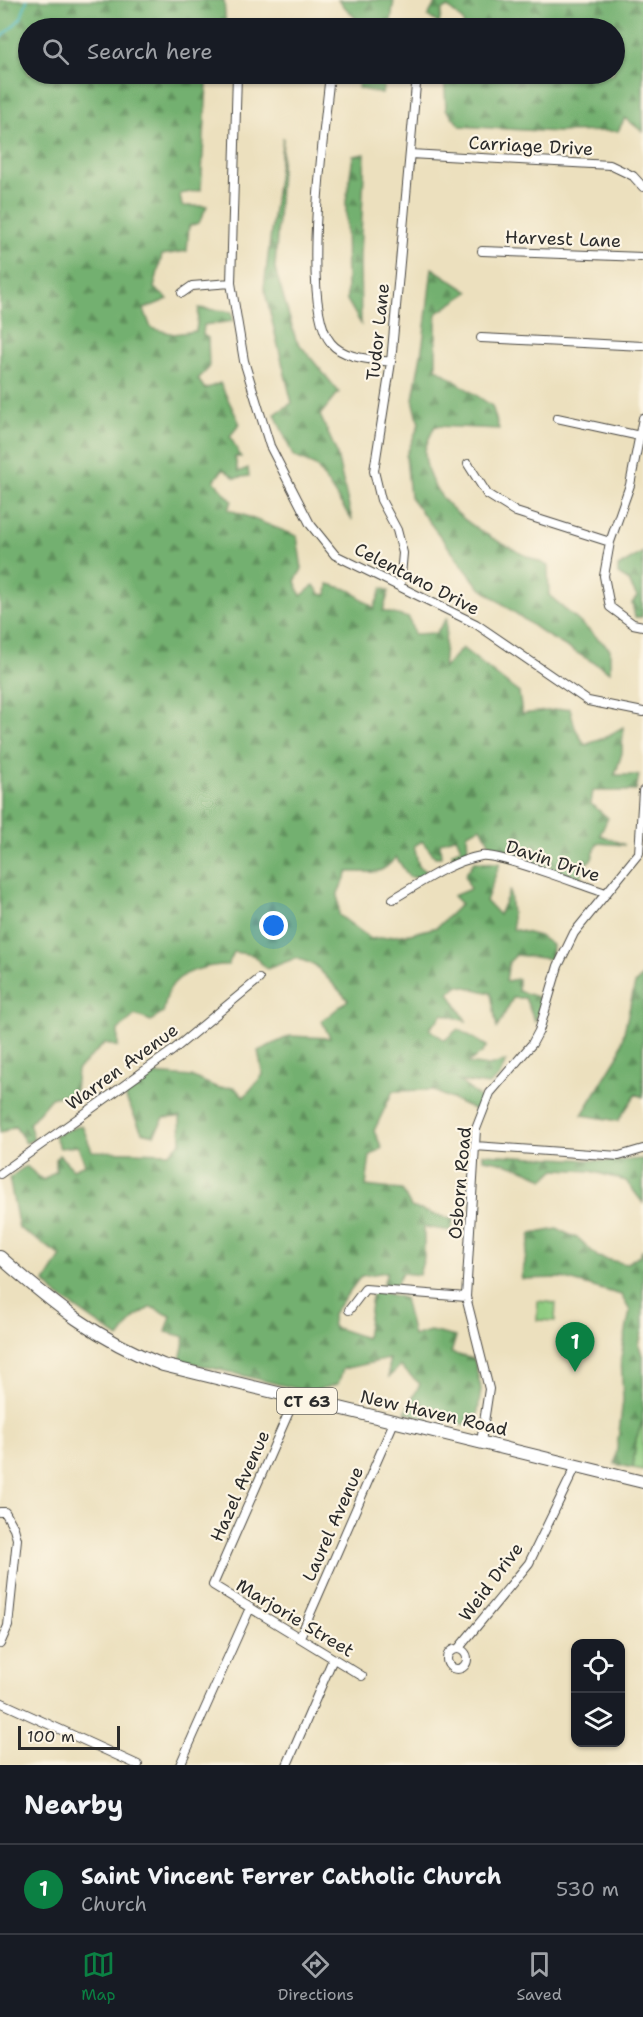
<!DOCTYPE html>
<style>
:root{--surface:#171b24;--page:#20242c;--text:#f1f3f6;--muted:#9ea1a6;--line:#363941;--accent:#0b8043}
body{margin:0;font-family:"Shantell Sans",sans-serif;background:var(--page);color:var(--text)}
.controls{position:absolute;right:18px;bottom:18px;display:grid;overflow:hidden;border-radius:12px;box-shadow:0 2px 4px #0004}
.controls button{width:54px;height:54px;display:grid;place-items:center;padding:0;border:0;border-bottom:2px solid var(--line);background:var(--surface);color:var(--text);font:30px sans-serif}
.scale{position:absolute;left:18px;bottom:15px;width:102px;box-sizing:border-box;padding-left:6px;border:3px solid #2b2b2b;border-top:0;font-size:16px;line-height:21px;white-space:nowrap;color:#2b2b2b;-webkit-text-stroke:4px #fcf5e5;paint-order:stroke}
.you{position:absolute;left:274px;top:926px;width:21px;height:21px;margin:-15px;border:4px solid #fff;border-radius:50%;background:#1a73e8;box-shadow:0 0 0 9px #1a73e833}
.badge{display:grid;place-items:center;width:39px;height:39px;border-radius:50%;background:var(--accent);color:#fff;font-size:20px;font-weight:700}
.pin{position:absolute;translate:-50% -50px;filter:drop-shadow(0 2px 3px #0008)}
.pin::after{content:'';position:absolute;top:32px;width:21px;height:18px;background:inherit;clip-path:polygon(0 0,100% 0,50% 100%)}
.list{margin:0;padding:0;list-style:none}
h2{display:flex;justify-content:space-between;align-items:center;height:78px;margin:0;padding:0 24px;font-size:26px}
h2 small{font-size:20px;font-weight:400;color:var(--muted)}
.list li{display:grid;grid-template-columns:39px 1fr auto;gap:18px;align-items:center;box-sizing:border-box;height:90px;padding:0 24px;border-top:2px solid var(--line)}
.list b{display:block;font-size:22px;white-space:nowrap}
.list p{margin:0;font-size:20px;white-space:nowrap;color:var(--muted)}
.list em{font-size:20px;font-style:normal;color:var(--muted)}
.icon{flex:none;width:33px;height:33px;fill:none;stroke:currentColor;stroke-width:2;stroke-linecap:round;stroke-linejoin:round}
.map{position:relative;flex:none;width:643px;height:1765px;overflow:hidden}
.search{position:absolute;background:var(--surface);box-shadow:0 2px 4px #0004;left:18px;right:18px;top:18px;height:66px;display:flex;align-items:center;gap:15px;box-sizing:border-box;padding:0 21px;border-radius:33px;color:var(--muted);font-size:22px}
.sheet{height:168px;background:var(--surface)}
nav{display:flex;justify-content:space-around;align-items:center;box-sizing:border-box;height:84px;border-top:2px solid var(--line);background:var(--surface);font-size:16px;color:var(--muted)}
nav a{display:grid;justify-items:center;gap:3px}
nav .on{color:var(--accent)}
.map>svg:first-child{display:block}
</style>
<div class="map">
<svg width="643" height="1765" viewBox="0 0 643 1765">
<defs>
<pattern id="forest-firs" width="22" height="20" patternUnits="userSpaceOnUse" patternTransform="scale(1.5)"><rect width="22" height="20" fill="#73b06f"/><path d="M5 1l3.5 6h-7zM16 11l3.5 6h-7z" fill="#5f8f5b"/></pattern>
<pattern id="park-crowns" width="20" height="18" patternUnits="userSpaceOnUse" patternTransform="scale(1.5)"><rect width="20" height="18" fill="#8fcc81"/><path d="M2 6a3 3 0 1 1 6 0M12 15a3 3 0 1 1 6 0" fill="none" stroke="#7caf70"/></pattern>
</defs>
<rect width="100%" height="100%" fill="#fcf5e5"/>
<filter id="ink" filterUnits="userSpaceOnUse"><feTurbulence type="fractalNoise" baseFrequency=".0167" numOctaves="2"/><feDisplacementMap in="SourceGraphic" scale="12" xChannelSelector="R" yChannelSelector="G"/><feConvolveMatrix kernelMatrix="1 2 1 2 8 2 1 2 1" color-interpolation-filters="sRGB"/></filter>
<filter id="wash" filterUnits="userSpaceOnUse"><feTurbulence type="fractalNoise" baseFrequency=".008" numOctaves="4" result="noise"/><feDisplacementMap in="SourceGraphic" scale="24" xChannelSelector="R" yChannelSelector="G"/><feGaussianBlur stdDeviation="1.35" result="paint"/><feColorMatrix in="noise" values="0 0 0 0 0 0 0 0 0 0 0 0 0 0 0 0 0 1.4 0 .05"/><feComposite in="paint" operator="in"/></filter>
<g filter="url(#wash)">
<rect width="100%" height="100%" fill="#ece0be"/>
<path fill="#8fcc81" stroke="#5d7c56" stroke-width="1.5" d="M643 1420V1470L633 1468 636 1439Z"/>
<path fill="url(#forest-firs)" stroke="#4f6e4d" stroke-width="1.5" d="M0 0H224L226 28H28V74H201L207 84 201 190 180 194 182 206H207L199 223 189 226 187 251 162 255 154 288 168 299 144 309 151 328 174 334 196 331 199 308 232 312 233 321 204 325 203 335 208 338 209 368 198 379 205 389 220 383 240 424 230 436 241 457H235L238 472 248 468 249 476 235 478 223 469 214 481 232 501 228 509 297 536 302 569 295 581 301 596 314 585 320 594 327 595 328 584 350 590 374 608 382 588 389 591 383 611 409 618 414 634 436 633 447 618 443 669 462 648 519 693 522 714 570 708 575 728 585 745 604 738 623 727 622 753 615 775H639L636 791H593L591 804 608 818 600 835 625 845 597 843 592 859 583 866 581 879 492 848 481 827 467 833 468 853 453 859 452 853 461 848 456 836 440 843 441 857H435L422 841 414 846 419 867 426 871 425 878 409 877 396 857C379 878 372 871 348 872L338 893 339 915 371 939 410 934 437 927 461 904 453 896 470 889 465 875 474 862 500 863 486 901 499 915 510 890 513 929 539 936 552 945 551 959 516 955 509 962 506 981 518 979V991L544 999 535 1022 525 998H513L497 1028 491 993 458 985 449 993 466 1021 443 1014 429 1029 445 1040 458 1029 487 1046 482 1053 467 1063 489 1066 506 1061 499 1077 489 1085 459 1081 482 1099 480 1112 432 1090 393 1091 374 1131 382 1148 370 1156 366 1186 402 1190 411 1207 454 1220 451 1231 424 1227V1258L419 1275 402 1273 395 1287 383 1285 387 1272 361 1276 332 1315 333 1327 366 1338 373 1290 404 1298 413 1336 430 1331 456 1337 451 1353 474 1359 481 1389 476 1426 453 1423 451 1415 427 1406 428 1420 405 1412 420 1384 400 1366 389 1377V1359L343 1369 338 1384 310 1392 180 1360 185 1337 166 1332 171 1316 151 1307 135 1317 119 1338 57 1295 45 1282 61 1256 19 1228 9 1178 26 1166 43 1180 56 1171V1159L59 1155 73 1169 85 1164 78 1146 60 1148 54 1135 82 1125 92 1151 169 1153 181 1142 180 1117 164 1118 154 1135 142 1132 123 1092 152 1074 193 1077 218 1088 234 1087 244 1097 263 1075 258 1051 290 1036 330 1038 322 1021 348 1000 315 965 296 958 267 969 253 955 234 952 228 965C208 965 179 971 169 990 166 997 165 1006 163 1013L151 1021 135 1015 118 1030V1047L105 1043 77 1070 75 1092 51 1098 29 1124 34 1139 26 1143 15 1126 0 1133Z
M338 0H394L390 28H365Z
M437 0H643V132L625 118 618 131 556 132 460 126 446 109 444 74H614V28H464L463 21 448 7 442 10 439 24 428 16Z
M361 74H386L382 94 358 88Z
M283 137 275 269 296 340 339 392 320 415 336 451 352 520 316 466 293 456 275 414 292 403 264 288Z
M365 154 360 255 361 324 347 300 346 202 353 156Z
M432 268 469 292 436 314V368L492 406 499 429 435 426C432 433 425 444 425 452 426 512 502 544 548 566L549 595 610 649V672L546 635 479 587 410 497 406 456 419 424 413 399 423 343Z
M643 552 642 617H635L632 603 637 597 628 580 618 574V567Z
M643 975V1097L636 1094 618 1121 582 1115 619 1054 635 984Z
M483 1154 607 1161 643 1159V1203L626 1181 591 1171 556 1169 544 1179C524 1168 506 1162 483 1159Z
M557 1229 579 1239 598 1257 626 1264 640 1255 643 1249V1328L639 1345 643 1359V1420L636 1439 633 1468 615 1464 623 1400 621 1357 630 1311 621 1295 562 1278 521 1279 531 1234Z"/>
<path fill="url(#park-crowns)" stroke="#5d7c56" stroke-width="1.5" d="M538 1301 556 1303 555 1321 537 1320Z"/>
<g fill="none" stroke-linecap="round" stroke-linejoin="round">
<path stroke="#4bb9c5" stroke-width="2" d="M0 39 21 18 27 0"/>
</g>
</g>
<g filter="url(#ink)">
<g fill="none" stroke-linecap="round" stroke-linejoin="round">
<g stroke="#484641" stroke-width="10">
<path id="minor" d="M273 28 279 26 291 28
M237 74 231 283 244 361 270 446 310 524 335 555 476 624 588 701 643 712
M330 74C325 126 299 305 331 343 344 359 372 359 391 362
M410 154 610 165 633 176 643 187
M482 251 643 257
M182 293 192 286 231 283
M481 338 643 346
M557 418 640 436
M643 418 630 485 610 542 604 576 610 607 633 624 643 626
M468 464 487 494 516 512 610 542
M400 587 403 553 397 530 381 500 374 471 391 362 417 74
M393 899C421 883 449 862 481 856 499 853 583 886 606 893
M475 1146 619 1156 643 1149
M0 1174 172 1051 259 979
M349 1310 365 1289 466 1297
M295 1398 213 1585 362 1676
M481 1442 489 1389 466 1297 476 1129 490 1093 532 1044 539 1031 558 966 574 933 639 853 643 791
M0 1512H5L14 1528 17 1539 8 1626 0 1644
M300 1637 394 1422
M458 1649 529 1563 576 1466
M447 1659a10 10 0 1 1 20 0a10 10 0 1 1-20 0Z
M0 1702 138 1765
M180 1765 250 1608
M287 1765 333 1659"/>
</g>
<g stroke="#484641" stroke-width="14">
<path id="primary" d="M0 1257C52 1303 98 1340 163 1365L643 1482"/>
</g>
<use href="#minor" stroke="#fff" stroke-width="8"/>
<use href="#primary" stroke="#fff" stroke-width="12"/>
</g>
</g>
<g text-anchor="middle" stroke-width="4.5" stroke-linejoin="round" paint-order="stroke">
<rect fill="#fcf5e5" stroke="#6a6863" stroke-width="1.5" x="277" y="1388" width="60" height="26" rx="4.5"/>
<g font-size="16" font-weight="bold" fill="#2b2b2b">
<text x="307" y="1407">CT 63</text>
</g>
<g font-size="18" fill="#2b2b2b" stroke="#fcf5e5">
<text transform="translate(531 146) rotate(3)" y="6">Carriage Drive</text>
<text transform="translate(563 239) rotate(2)" y="6">Harvest Lane</text>
<text transform="translate(378 332) rotate(-84)" y="6">Tudor Lane</text>
<text transform="translate(417 579) rotate(27)" y="6">Celentano Drive</text>
<text transform="translate(553 861) rotate(18)" y="6">Davin Drive</text>
<text transform="translate(122 1067) rotate(-36)" y="6">Warren Avenue</text>
<text transform="translate(460 1183) rotate(-85)" y="6">Osborn Road</text>
<text transform="translate(434 1413) rotate(13)" y="6">New Haven Road</text>
<text transform="translate(240 1486) rotate(-66)" y="6">Hazel Avenue</text>
<text transform="translate(333 1524) rotate(-66)" y="6">Laurel Avenue</text>
<text transform="translate(491 1582) rotate(-53)" y="6">Weid Drive</text>
<text transform="translate(295 1618) rotate(31)" y="6">Marjorie Street</text>
</g>
</g>
</svg>
<div class="controls">
<button><svg class="icon" aria-label="locate" viewBox="0 0 24 24"><circle cx="12" cy="12" r="6"/><path d="M12 2v4M12 18v4M2 12h4M18 12h4"/></svg></button>
<button><svg class="icon" aria-label="layers" viewBox="0 0 24 24"><path d="M12 4l9 5-9 5-9-5zM3 14l9 5 9-5"/></svg></button>
</div>
<div class="scale">100 m</div>
<div class="you"></div>
<div class="pin badge" style="left:575px;top:1372px">1</div>
<div class="search"><svg class="icon" aria-label="search" viewBox="0 0 24 24"><circle cx="10" cy="10" r="6"/><path d="M15 15l6 6"/></svg>Search here</div>
</div>
<section class="sheet">
<h2>Nearby<small></small></h2>
<ul class="list">
<li><span class="badge">1</span><div><b>Saint Vincent Ferrer Catholic Church</b><p>Church</p></div><em>530 m</em></li>
</ul>
</section>
<nav>
<a class="on"><svg class="icon" aria-label="map" viewBox="0 0 24 24"><path d="M3 6l6-2 6 2 6-2v14l-6 2-6-2-6 2zM9 4v14M15 6v14"/></svg>Map</a>
<a><svg class="icon" aria-label="directions" viewBox="0 0 24 24"><path d="M12 3l9 9-9 9-9-9zM9 14v-3h6M13 9l2 2-2 2"/></svg>Directions</a>
<a><svg class="icon" aria-label="saved" viewBox="0 0 24 24"><path d="M7 4h10v16l-5-4-5 4z"/></svg>Saved</a>
</nav>
